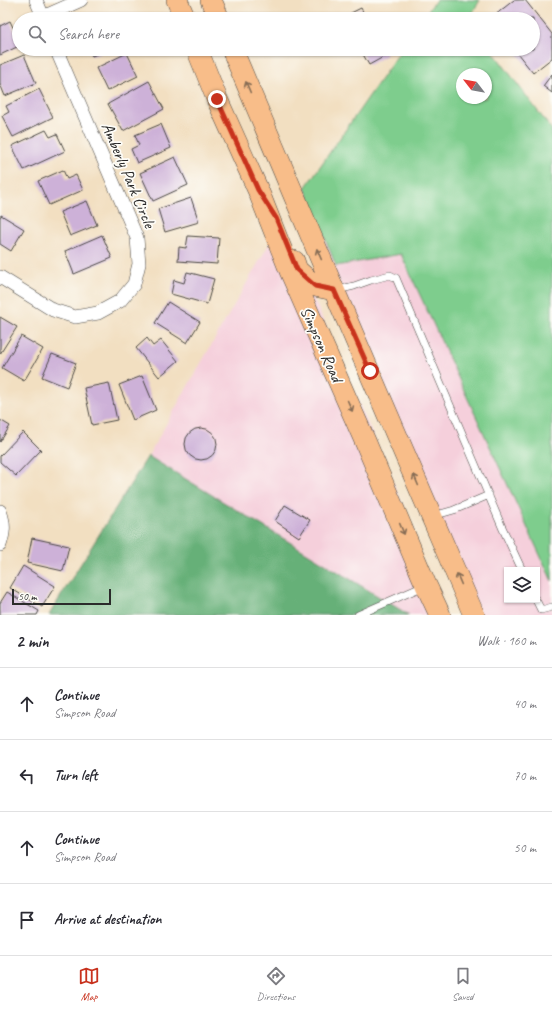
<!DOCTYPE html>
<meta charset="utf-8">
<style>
:root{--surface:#fff;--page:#f7f7f7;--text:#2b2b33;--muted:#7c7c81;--line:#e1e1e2;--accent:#c8321e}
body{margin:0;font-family:Caveat,sans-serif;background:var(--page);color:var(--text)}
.controls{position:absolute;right:12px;bottom:12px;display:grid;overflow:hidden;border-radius:0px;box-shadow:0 1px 3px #0004}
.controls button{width:36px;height:36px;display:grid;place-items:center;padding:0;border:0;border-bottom:1px solid var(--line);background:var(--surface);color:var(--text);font:20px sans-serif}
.compass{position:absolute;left:456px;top:68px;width:36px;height:36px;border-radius:50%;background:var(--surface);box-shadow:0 1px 3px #0004;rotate:301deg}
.scale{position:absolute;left:12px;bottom:10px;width:99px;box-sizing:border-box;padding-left:4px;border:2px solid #2b2b2b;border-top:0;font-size:11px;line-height:14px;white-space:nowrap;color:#2b2b2b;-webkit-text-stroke:3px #fdfcf7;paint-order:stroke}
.stop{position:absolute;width:12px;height:12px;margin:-9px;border:3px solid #c8321e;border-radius:50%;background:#fff}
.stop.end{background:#c8321e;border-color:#fff;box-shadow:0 1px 4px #0008}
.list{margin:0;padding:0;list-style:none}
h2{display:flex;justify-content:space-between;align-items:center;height:52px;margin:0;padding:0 16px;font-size:17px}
h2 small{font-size:13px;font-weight:400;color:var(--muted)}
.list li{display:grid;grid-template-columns:26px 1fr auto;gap:12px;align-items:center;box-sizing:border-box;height:72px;padding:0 16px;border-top:1px solid var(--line)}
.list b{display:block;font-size:15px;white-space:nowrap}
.list p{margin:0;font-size:13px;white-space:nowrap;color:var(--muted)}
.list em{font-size:13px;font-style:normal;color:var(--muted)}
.icon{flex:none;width:22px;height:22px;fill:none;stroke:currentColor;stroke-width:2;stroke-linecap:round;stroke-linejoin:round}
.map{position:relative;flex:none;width:552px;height:615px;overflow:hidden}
.search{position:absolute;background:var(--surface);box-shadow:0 1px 3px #0004;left:12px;right:12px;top:12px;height:44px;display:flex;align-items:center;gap:10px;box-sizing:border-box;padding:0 14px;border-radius:22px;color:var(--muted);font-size:15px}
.sheet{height:340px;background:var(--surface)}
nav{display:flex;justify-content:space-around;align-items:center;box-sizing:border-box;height:56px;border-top:1px solid var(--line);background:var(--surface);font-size:11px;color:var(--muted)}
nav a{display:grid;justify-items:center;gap:2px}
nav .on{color:var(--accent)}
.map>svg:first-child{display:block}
</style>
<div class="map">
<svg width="552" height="615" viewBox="0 0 552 615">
<rect width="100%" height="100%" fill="#fdfcf7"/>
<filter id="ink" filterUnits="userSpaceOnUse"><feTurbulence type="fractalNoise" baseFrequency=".025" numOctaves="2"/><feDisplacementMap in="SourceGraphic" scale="8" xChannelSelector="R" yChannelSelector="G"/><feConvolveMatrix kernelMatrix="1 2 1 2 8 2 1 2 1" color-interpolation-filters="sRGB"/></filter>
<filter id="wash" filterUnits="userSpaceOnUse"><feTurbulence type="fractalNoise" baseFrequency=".012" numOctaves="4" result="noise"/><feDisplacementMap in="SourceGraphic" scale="16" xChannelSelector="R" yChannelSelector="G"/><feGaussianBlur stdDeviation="0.9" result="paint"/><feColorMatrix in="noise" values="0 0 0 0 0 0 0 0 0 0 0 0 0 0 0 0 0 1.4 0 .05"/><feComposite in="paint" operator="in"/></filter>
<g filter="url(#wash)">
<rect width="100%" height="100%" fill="#f2dfc1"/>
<path fill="#f5cfdb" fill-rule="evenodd" d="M305 187 336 266 401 253 552 581V615H478L301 193ZM507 570H537V600H507Z
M281 223 406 512 436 615H409L148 456Z"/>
<path fill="#7ecd8d" stroke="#547c5c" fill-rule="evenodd" d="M436 0H480L469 19H422Z
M402 49H491L552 130V581L401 254 336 266 305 188ZM462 74H486V98H462Z"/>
<path fill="#66b078" stroke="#486e52" d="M148 456 409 615H49Z"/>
<g id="blocks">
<path fill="#cdb1d8" d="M514 0H525L552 34V58L533 73 514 49H533V19H490Z
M361 8 367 19H344L343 17Z
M10 21 19 40V46L0 55V26Z
M89 49H109L92 56Z
M360 49H383L387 55 369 65Z
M127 53 138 76 107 91 96 68Z
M24 55 36 83 5 96 0 84V65Z
M552 74V93L543 86Z
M149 81 164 109 123 131 108 104Z
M39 89 53 117 13 137 2 116 9 112 6 106Z
M161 124 171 148 137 163 131 149 139 145 135 135Z
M46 130 50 137 57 134 65 151 24 170 12 146Z
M175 157 188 185 153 201 140 173Z
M63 170 67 179 76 175 83 190 49 205 38 181Z
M191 198 199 222 165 232 158 209Z
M87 201 97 225 70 236 60 212Z
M1 215 24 229 11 251 0 244V218Z
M102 235 112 258 74 274 65 251Z
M188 236 219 238 217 264 178 261 179 247 186 248Z
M187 272 214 279 207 304 171 294 174 280 184 283Z
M168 302 200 322 187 343 155 323Z
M0 317 17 327 0 354Z
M21 336 43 349 24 381 2 368Z
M147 338 153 346 161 340 178 361 159 377 136 348Z
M52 354 76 363 67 387 42 377Z
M142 376 156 410 133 420 119 385Z
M109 383 117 420 92 425 84 388Z
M0 420 10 426 0 442Z
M185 444a16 16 0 1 1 32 0a16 16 0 1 1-32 0Z
M23 432 41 450 16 476 0 462V456Z
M285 505 310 520 299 537 275 521Z
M32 538 69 546 63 571 27 563Z
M23 566 55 586 42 607 10 588Z
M7 592 39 611 37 615H0V603Z"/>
</g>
</g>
<g filter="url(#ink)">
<use href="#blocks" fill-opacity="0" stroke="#494642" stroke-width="1"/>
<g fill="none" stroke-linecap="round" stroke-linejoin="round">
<g stroke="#494642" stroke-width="8">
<path id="lane" d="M337 290 354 286 371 280 390 275 396 278 502 527 522 570
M433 516 454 510 489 495
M536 600 541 610 552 607
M358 615 424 586"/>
</g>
<g stroke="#494642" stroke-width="14">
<path id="street" d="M36 0 44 19
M43 17 81 0
M0 277 53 310 75 317 98 313 120 301 134 284 139 264 137 238 56 49
M0 511C5 524 4 533 0 545"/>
</g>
<g stroke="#494642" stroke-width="22">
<path id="primary" d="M177 0 185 19
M211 0 219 19
M197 49 217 99 258 190 290 271 365 441 426 585 440 615
M232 49 334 290 474 615
M294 261 297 270 315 286 334 290"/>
</g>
<use href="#lane" stroke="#fff" stroke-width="7"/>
<use href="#street" stroke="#fff" stroke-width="13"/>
<use href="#primary" stroke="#f8bd89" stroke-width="21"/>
</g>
<defs><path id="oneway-shaft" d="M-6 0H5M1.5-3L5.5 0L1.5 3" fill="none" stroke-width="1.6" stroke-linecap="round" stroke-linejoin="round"/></defs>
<g stroke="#876d55">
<use href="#oneway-shaft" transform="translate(248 87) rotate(-113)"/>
<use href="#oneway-shaft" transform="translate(319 254) rotate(-113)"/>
<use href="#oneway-shaft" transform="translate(350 406) rotate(66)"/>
<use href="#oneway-shaft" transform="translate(416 480) rotate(-113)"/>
<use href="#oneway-shaft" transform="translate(402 529) rotate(67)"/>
<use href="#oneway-shaft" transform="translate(459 579) rotate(-113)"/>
</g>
</g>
<g fill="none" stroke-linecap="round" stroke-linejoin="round" filter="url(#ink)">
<path stroke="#c8321e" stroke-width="5" d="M217 99 258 190 276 218 297 270 315 286 334 290 370 371"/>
</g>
<g text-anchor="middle" stroke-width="3.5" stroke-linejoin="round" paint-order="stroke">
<g font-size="17" fill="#2b2b2b" stroke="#fdfcf7">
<text transform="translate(129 175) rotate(67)" y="6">Amberly Park Circle</text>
<text transform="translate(322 344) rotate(66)" y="6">Simpson Road</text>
</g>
</g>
</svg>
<div class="controls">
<button><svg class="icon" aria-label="layers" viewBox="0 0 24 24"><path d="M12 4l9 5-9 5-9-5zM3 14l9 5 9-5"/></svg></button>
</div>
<svg class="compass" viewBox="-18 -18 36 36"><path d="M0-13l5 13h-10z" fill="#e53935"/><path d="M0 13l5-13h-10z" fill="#7c7c81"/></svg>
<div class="scale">50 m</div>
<div class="stop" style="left:370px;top:371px"></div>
<div class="stop end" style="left:217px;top:99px"></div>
<div class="search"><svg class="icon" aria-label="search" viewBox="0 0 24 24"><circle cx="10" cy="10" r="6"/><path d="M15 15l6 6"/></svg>Search here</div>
</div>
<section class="sheet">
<h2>2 min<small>Walk · 160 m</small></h2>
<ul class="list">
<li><svg class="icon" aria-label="ahead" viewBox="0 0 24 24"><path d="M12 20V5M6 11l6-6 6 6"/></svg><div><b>Continue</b><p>Simpson Road</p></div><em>40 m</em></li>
<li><svg class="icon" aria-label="left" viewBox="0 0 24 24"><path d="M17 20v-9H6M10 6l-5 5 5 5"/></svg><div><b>Turn left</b></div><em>70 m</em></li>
<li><svg class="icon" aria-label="ahead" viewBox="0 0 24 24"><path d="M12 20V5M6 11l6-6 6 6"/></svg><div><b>Continue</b><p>Simpson Road</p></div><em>50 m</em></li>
<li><svg class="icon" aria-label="arrive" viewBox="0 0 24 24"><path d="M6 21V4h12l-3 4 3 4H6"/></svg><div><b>Arrive at destination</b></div></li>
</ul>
</section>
<nav>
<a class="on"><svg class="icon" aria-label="map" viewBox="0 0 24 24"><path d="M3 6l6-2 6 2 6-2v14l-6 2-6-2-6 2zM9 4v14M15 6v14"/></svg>Map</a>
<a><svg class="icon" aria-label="directions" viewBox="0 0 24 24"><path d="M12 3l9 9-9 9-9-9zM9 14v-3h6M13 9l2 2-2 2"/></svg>Directions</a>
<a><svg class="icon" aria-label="saved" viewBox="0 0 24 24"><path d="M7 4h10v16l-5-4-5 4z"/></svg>Saved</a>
</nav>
